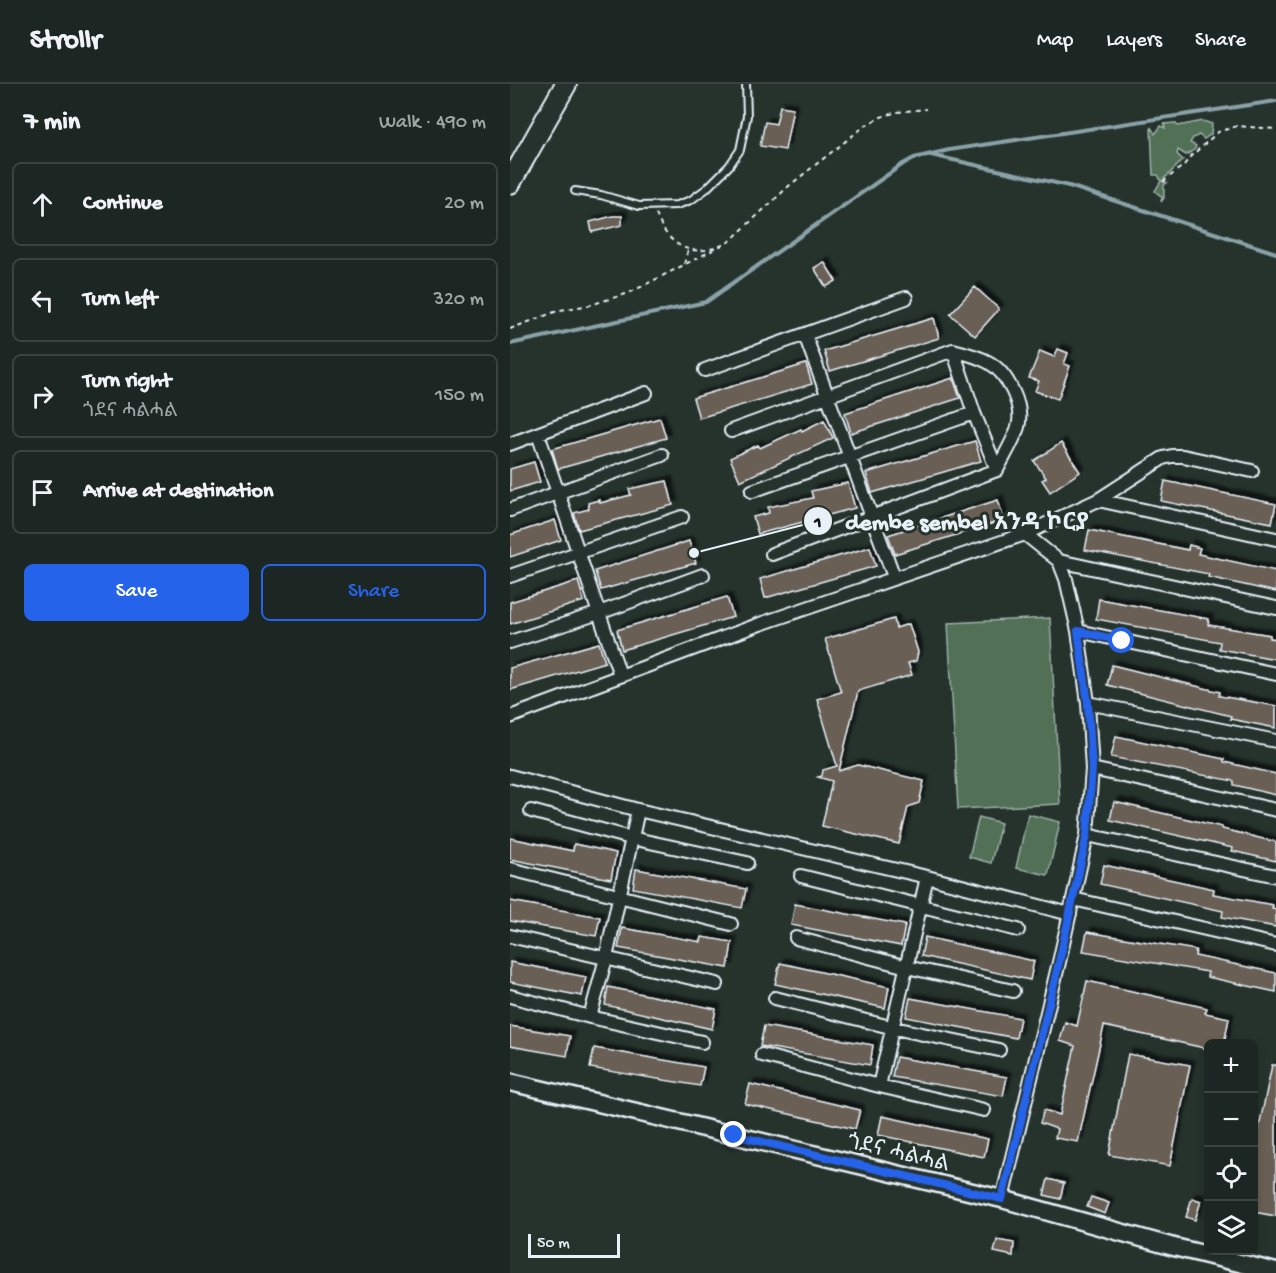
<!DOCTYPE html>
<meta charset="utf-8">
<style>
:root{--surface:#1c2622;--page:#29322f;--text:#f1f3f6;--muted:#a0a5a5;--line:#3a4340;--accent:#2563eb}
body{margin:0;font-family:"Gochi Hand","Noto Sans Ethiopic",sans-serif;background:var(--page);color:var(--text)}
.controls{position:absolute;right:18px;bottom:18px;display:grid;overflow:hidden;border-radius:9px;box-shadow:0 3px 9px #0003}
.controls button{width:54px;height:54px;display:grid;place-items:center;padding:0;border:0;border-bottom:2px solid var(--line);background:var(--surface);color:var(--text);font:30px sans-serif}
.scale{position:absolute;left:18px;bottom:15px;width:92px;box-sizing:border-box;padding-left:6px;border:3px solid #e8f1f8;border-top:0;font-size:16px;line-height:21px;white-space:nowrap;color:#e8f1f8;-webkit-text-stroke:4px #26332d;paint-order:stroke}
.stop{position:absolute;width:18px;height:18px;margin:-14px;border:4px solid #2563eb;border-radius:50%;background:#fff}
.stop.end{background:#2563eb;border-color:#fff;box-shadow:0 2px 6px #0008}
.list{margin:0;padding:0;list-style:none}
h2{display:flex;justify-content:space-between;align-items:center;height:78px;margin:0;padding:0 24px;font-size:26px}
h2 small{font-size:20px;font-weight:400;color:var(--muted)}
.list li{display:grid;grid-template-columns:39px 1fr auto;gap:18px;align-items:center;box-sizing:border-box;height:84px;margin:0 12px 12px;padding:0 12px;border:2px solid var(--line);border-radius:9px}
.list b{display:block;font-size:22px;white-space:nowrap}
.list p{margin:0;font-size:20px;white-space:nowrap;color:var(--muted)}
.list em{font-size:20px;font-style:normal;color:var(--muted)}
.actions{display:flex;gap:12px;padding:18px 24px}
.actions a{flex:1;padding:14px 0;border:2px solid var(--accent);border-radius:9px;text-align:center;font-size:21px;color:var(--accent)}
.actions .main{background:var(--accent);color:#fff}
.icon{flex:none;width:33px;height:33px;fill:none;stroke:currentColor;stroke-width:2;stroke-linecap:round;stroke-linejoin:round}
.map{position:relative;flex:none;width:766px;height:1189px;overflow:hidden}
header{display:flex;align-items:center;gap:36px;box-sizing:border-box;height:84px;padding:0 30px;background:var(--surface);border-bottom:2px solid var(--line)}
header strong{font-size:28px}
nav{display:flex;gap:33px;margin-inline-start:auto;font-size:21px}
main{display:flex}
aside{flex:1;background:var(--surface)}
.map>svg:first-child{display:block}
</style>
<header>
<strong>Strollr</strong>
<nav><a>Map</a><a>Layers</a><a>Share</a></nav>
</header>
<main>
<aside>
<h2>7 min<small>Walk · 490 m</small></h2>
<ul class="list">
<li><svg class="icon" aria-label="ahead" viewBox="0 0 24 24"><path d="M12 20V5M6 11l6-6 6 6"/></svg><div><b>Continue</b></div><em>20 m</em></li>
<li><svg class="icon" aria-label="left" viewBox="0 0 24 24"><path d="M17 20v-9H6M10 6l-5 5 5 5"/></svg><div><b>Turn left</b></div><em>320 m</em></li>
<li><svg class="icon" aria-label="right" viewBox="0 0 24 24"><path d="M7 20v-9h11M14 6l5 5-5 5"/></svg><div><b>Turn right</b><p>ጎደና ሓልሓል</p></div><em>150 m</em></li>
<li><svg class="icon" aria-label="arrive" viewBox="0 0 24 24"><path d="M6 21V4h12l-3 4 3 4H6"/></svg><div><b>Arrive at destination</b></div></li>
</ul>
<div class="actions"><a class="main">Save</a><a>Share</a></div>
</aside>
<div class="map">
<svg width="766" height="1189" viewBox="0 0 766 1189">
<defs>
<filter id="shadow"><feDropShadow dx="4.5" dy="-4.5" stdDeviation="1.5" flood-color="#0009"/></filter>
</defs>
<rect width="100%" height="100%" fill="#26332d"/>
<filter id="ink" filterUnits="userSpaceOnUse"><feTurbulence type="fractalNoise" baseFrequency=".0167" numOctaves="2"/><feDisplacementMap in="SourceGraphic" scale="12" xChannelSelector="R" yChannelSelector="G"/><feConvolveMatrix kernelMatrix="1 2 1 2 8 2 1 2 1" color-interpolation-filters="sRGB"/></filter>
<g filter="url(#ink)">
<path fill="#516f57" stroke="#9cb0a8" stroke-width="1.5" d="M693 37 702 40 701 50 694 55 689 51 683 54 680 59 686 62 685 65 676 71 668 66 667 70 673 76 652 97 657 99 654 101V114L651 118 652 113 645 107 651 97 648 91H643L641 43 645 50 651 42 655 44 654 40 665 39 668 42Z
M540 534 550 720 448 725 438 539Z
M518 730 550 738 538 791 506 784Z
M469 733 491 739 481 779 459 773Z"/>
<g fill="none" stroke-linecap="round" stroke-linejoin="round">
<path stroke="#8aa2a8" stroke-width="4" d="M421 71 559 102 766 169
M0 260 196 218 393 80 404 74 439 66 766 17"/>
</g>
<path fill="#6a5f55" stroke="#e8f1f8" stroke-width="1.5" filter="url(#shadow)" d="M270 22 283 24 275 66 250 62 255 38 266 40Z
M103 132H112V141L82 148 80 138Z
M314 178 326 197 316 203 304 184Z
M465 203 489 225 465 252 440 230Z
M424 234 429 254 320 287 314 267Z
M548 265 558 269 554 280 560 282 548 315 525 307 529 297 519 294 530 267 544 273Z
M296 280 302 300 189 334 183 314Z
M443 294 450 314 341 349 335 329Z
M150 334 156 354 48 385 42 365Z
M314 336 323 354 230 397 220 374 248 361 250 364 291 345 292 347Z
M465 357 471 377 362 409 356 389Z
M551 359 570 388 540 408 532 396 536 394 524 377Z
M24 378 30 398 0 407V385Z
M157 397 163 421 69 446 64 429 79 425 78 419 89 416 90 419 121 411 119 405Z
M655 397 766 420 762 439 651 417Z
M338 399 345 424 248 450 243 433 259 429 258 423 303 414 301 407Z
M488 416 494 436 385 470 378 451Z
M45 436 51 456 0 473V451Z
M579 446 678 466 679 461 690 464 688 470 766 487V508L698 493 699 490 575 466Z
M179 457 186 479 91 506 85 487Z
M360 463 366 482 255 514 250 495Z
M68 497 74 517 0 540V518Z
M217 513 223 533 112 566 107 546Z
M589 515 699 535 698 541 760 551V554L766 555V575L709 565 710 558 586 535Z
M384 535 386 544 399 540 408 568 406 577 398 579 402 591 348 607 329 687 348 681 414 697 409 719 398 723 389 760 312 742 322 697 308 693 312 692 313 686 327 682 307 615 331 608 315 555Z
M89 559 95 578 0 606V584Z
M602 581 710 608 709 612 766 622V644L720 635 721 632 597 601Z
M606 652 714 675V678L766 690V711L724 701V697L601 673Z
M604 718 712 743V745L766 758V777L722 767 723 764 600 736Z
M0 754 63 767 64 760 106 769 101 795 0 775Z
M594 781 704 805 703 810 763 821 762 824 766 825V843L712 833 713 827 590 800Z
M126 785 236 805 232 824 123 804Z
M0 817 90 833 86 852 0 837Z
M285 820 395 841 391 862 281 841Z
M112 844 191 858 192 853 222 858 218 884 108 864Z
M577 848 686 866 685 872 766 889V908L697 893 698 888 573 867Z
M415 853 524 877 520 896 411 872Z
M0 878 76 893 72 912 0 898Z
M270 879 379 903 375 924 265 900Z
M577 897 697 924 695 929 719 934 714 960H699V965L594 942 568 1058 545 1054 547 1045 530 1039 534 1026 550 1031 565 962 550 957 555 938 567 942Z
M98 903 206 925 202 945 95 921Z
M400 914 510 934 506 954 396 933Z
M0 942 60 952 57 972 0 962Z
M254 942 363 961 360 981 250 962Z
M84 964 194 983 190 1002 80 984Z
M618 970 680 981 660 1082 599 1071Z
M386 973 497 993 493 1012 382 993Z
M762 981H766V1132L744 1128V1067Z
M240 1000 350 1026 345 1045 235 1020Z
M372 1032 478 1055 474 1073 368 1051Z
M538 1095 554 1099 550 1115 534 1111Z
M581 1113 599 1119 595 1130 577 1123Z
M682 1114 691 1117 685 1136 676 1133Z
M487 1156 504 1159 503 1172 484 1168Z"/>
<g fill="none" stroke-linecap="round" stroke-linejoin="round">
<g stroke="#e8f1f8" stroke-width="10">
<path id="lane" d="M65 107 91 111 129 122 167 121 181 116 196 105 219 82 230 66 237 32 236 0"/>
</g>
<g stroke="#e8f1f8" stroke-width="16">
<path id="street" d="M295 251 384 493
M443 266 464 329 487 386
M195 286 396 214
M221 347 443 266C455 269 467 272 478 278 497 288 514 322 508 343 503 358 494 372 487 386L262 470
M28 350 110 591
M0 360 136 309
M242 407 464 329
M588 416 766 455
M0 426 152 371
M549 477 766 524
M0 492 172 433
M568 547 766 590
M0 558 89 529 193 491
M578 619 766 657
M0 633 250 540 515 450 588 416 653 374 662 372H673L742 387
M582 685 766 726
M0 692 128 726 417 793 560 830
M21 727 121 754 237 779
M577 751 766 792
M0 785 221 840
M291 792 508 846
M563 815 766 861
M0 852 207 900
M286 854 397 883 503 907
M0 912 80 933 192 958
M265 914 384 944 489 966
M80 933 96 874 128 726
M252 971 369 1002 474 1026
M369 1002 417 793
M492 1115 550 874 577 751 582 685 578 619 568 547 556 495 549 477 515 450"/>
</g>
<g stroke="#e8f1f8" stroke-width="21">
<path id="secondary" d="M0 998 492 1115 660 1162 766 1188"/>
</g>
<g stroke="#e8f1f8" stroke-width="24">
<path id="primary" d="M0 99 56 0"/>
</g>
<path stroke="#e8f1f8" stroke-width="2" stroke-dasharray="4.5 4.5" stroke-linecap="butt" d="M653 98 674 81 681 72 708 48 727 42 766 45
M146 130C159 166 187 176 220 157L280 101 356 41 371 33 387 28 416 25
M174 180 178 166
M0 245 50 226 80 221 119 209 203 166"/>
<use href="#lane" stroke="#26332d" stroke-width="6"/>
<use href="#street" stroke="#26332d" stroke-width="12"/>
<use href="#secondary" stroke="#26332d" stroke-width="16"/>
<use href="#primary" stroke="#26332d" stroke-width="20"/>
</g>
</g>
<g fill="none" stroke-linecap="round" stroke-linejoin="round" filter="url(#ink)">
<path stroke="#2563eb" stroke-width="8" d="M224 1051 492 1115 550 874 577 751 582 685 578 619 568 547 612 557"/>
</g>
<g text-anchor="middle" stroke-width="6" stroke-linejoin="round" paint-order="stroke">
<g font-size="22" fill="#e8f1f8" stroke="#26332d">
<text transform="translate(389 1067) rotate(13)" y="8">ጎደና ሓልሓል</text>
</g>
</g>
<path fill="none" stroke="#e8f1f8" stroke-width="2" d="M184 469L308 437"/>
<g fill="#e8f1f8" stroke="#26332d" stroke-width="2">
<circle cx="184" cy="469" r="6"/>
<circle cx="308" cy="437" r="15"/>
</g>
<g font-size="18" text-anchor="middle" font-weight="bold" fill="#111">
<text x="308" y="443">1</text>
</g>
<g font-size="24" text-anchor="middle" font-weight="bold" fill="#e8f1f8" stroke="#26332d" stroke-width="6" stroke-linejoin="round" paint-order="stroke">
<text x="457" y="445">dembe sembel አንዳ ኮርያ</text>
</g>
</svg>
<div class="controls">
<button>+</button>
<button>−</button>
<button><svg class="icon" aria-label="locate" viewBox="0 0 24 24"><circle cx="12" cy="12" r="6"/><path d="M12 2v4M12 18v4M2 12h4M18 12h4"/></svg></button>
<button><svg class="icon" aria-label="layers" viewBox="0 0 24 24"><path d="M12 4l9 5-9 5-9-5zM3 14l9 5 9-5"/></svg></button>
</div>
<div class="scale">50 m</div>
<div class="stop" style="left:612px;top:557px"></div>
<div class="stop end" style="left:224px;top:1051px"></div>
</div>
</main>
